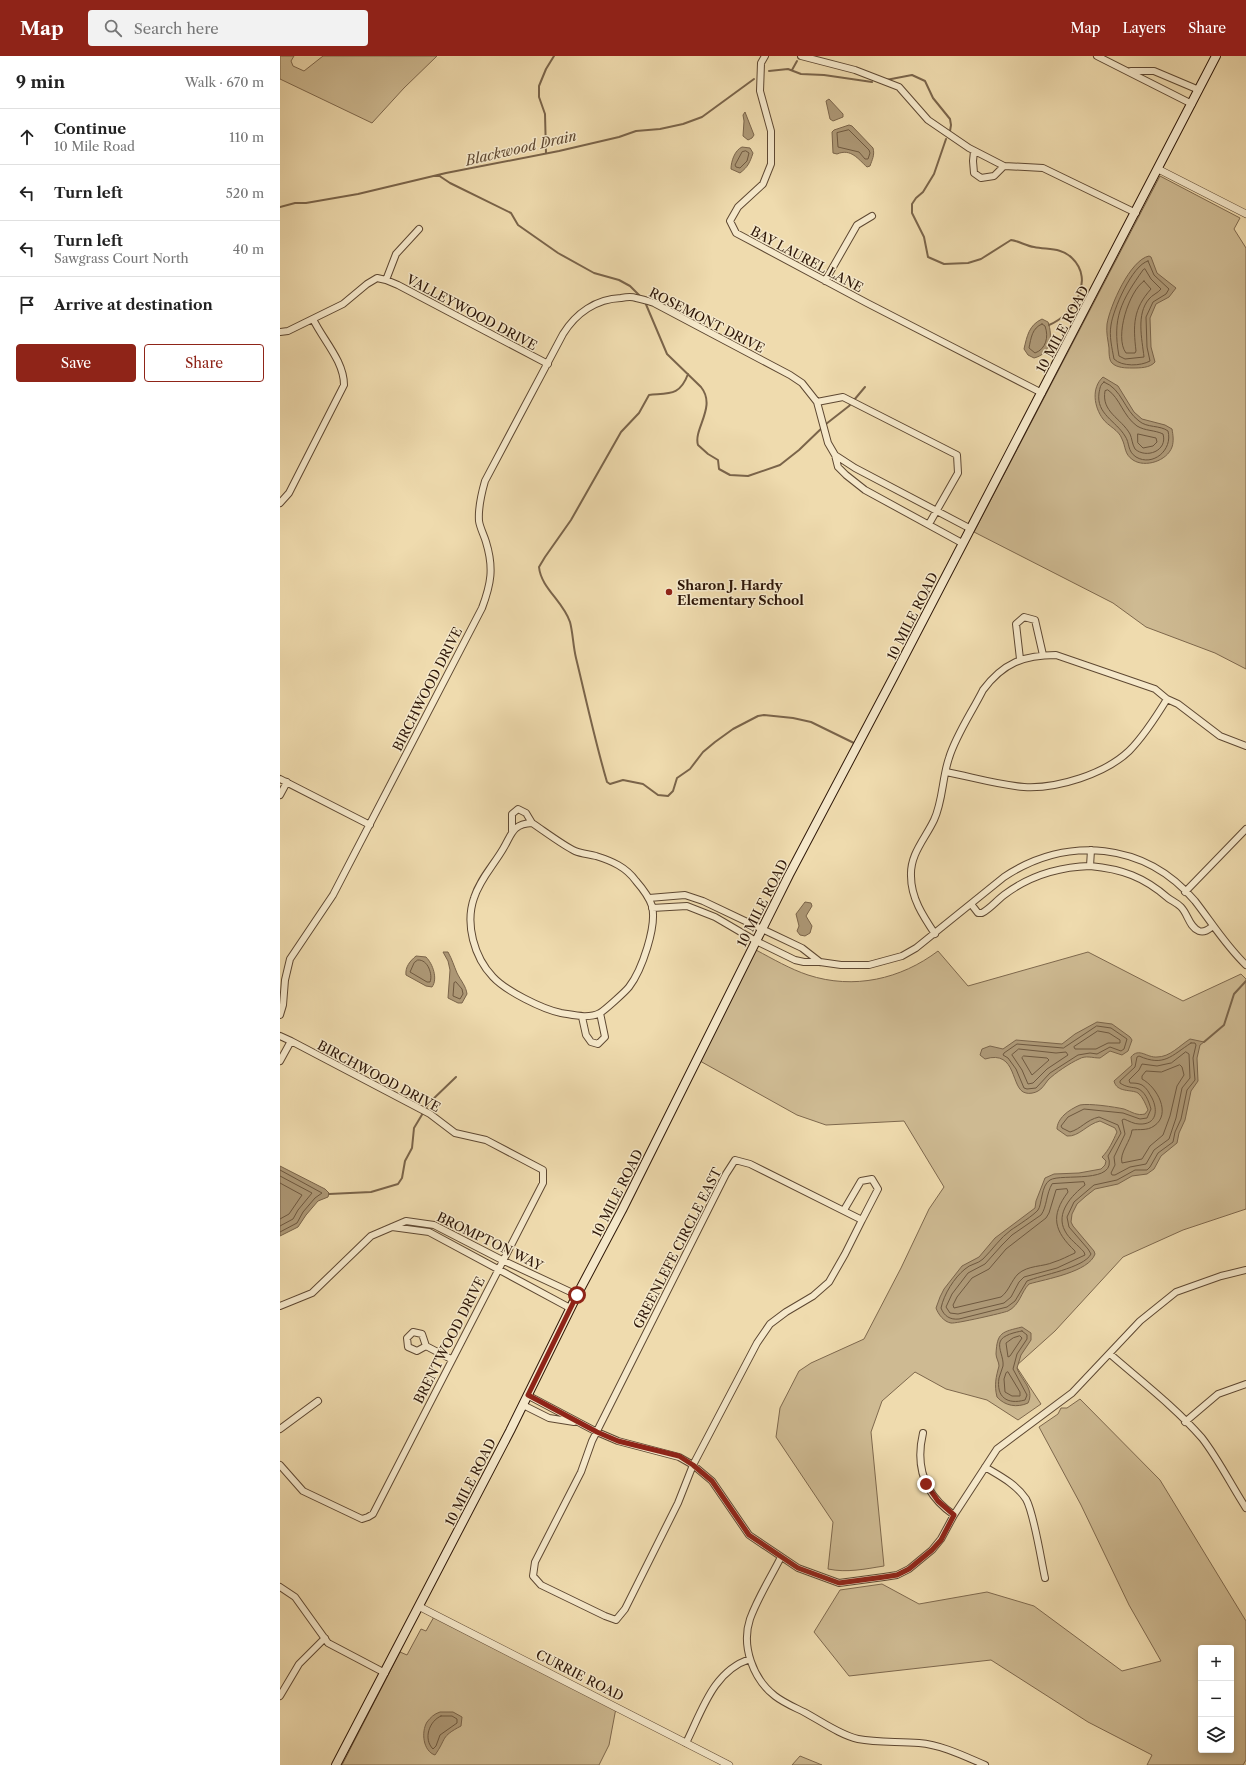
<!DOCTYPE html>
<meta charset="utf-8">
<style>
:root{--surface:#fff;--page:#f2f2f2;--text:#222;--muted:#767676;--line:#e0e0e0;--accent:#8f2418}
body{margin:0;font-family:"Libre Caslon Text",serif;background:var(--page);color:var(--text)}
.controls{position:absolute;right:12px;bottom:12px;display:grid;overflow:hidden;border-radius:4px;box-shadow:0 2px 6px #0003}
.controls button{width:36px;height:36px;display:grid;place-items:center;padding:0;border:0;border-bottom:1px solid var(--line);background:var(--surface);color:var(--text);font:20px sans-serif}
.stop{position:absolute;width:12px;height:12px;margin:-9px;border:3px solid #8f2418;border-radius:50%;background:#fff}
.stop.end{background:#8f2418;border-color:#fff;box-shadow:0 1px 4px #0008}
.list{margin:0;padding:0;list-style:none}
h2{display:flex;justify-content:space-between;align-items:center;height:52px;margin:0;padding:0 16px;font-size:17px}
h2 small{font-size:13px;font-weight:400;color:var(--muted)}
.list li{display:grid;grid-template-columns:26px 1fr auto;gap:12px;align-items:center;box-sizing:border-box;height:56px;padding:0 16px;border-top:1px solid var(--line)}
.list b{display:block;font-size:15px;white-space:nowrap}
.list p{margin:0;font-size:13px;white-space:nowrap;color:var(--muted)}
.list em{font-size:13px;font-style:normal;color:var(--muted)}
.actions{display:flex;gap:8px;padding:12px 16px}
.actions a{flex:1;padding:9px 0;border:1px solid var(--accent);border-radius:4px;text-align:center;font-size:14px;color:var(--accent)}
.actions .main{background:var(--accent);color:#fff}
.icon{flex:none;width:22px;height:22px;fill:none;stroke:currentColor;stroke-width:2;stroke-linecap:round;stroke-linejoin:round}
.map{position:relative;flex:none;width:966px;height:1709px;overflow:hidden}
header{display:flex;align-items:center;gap:24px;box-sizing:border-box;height:56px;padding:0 20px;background:var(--accent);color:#fff}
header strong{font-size:19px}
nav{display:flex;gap:22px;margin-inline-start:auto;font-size:14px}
.search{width:280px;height:36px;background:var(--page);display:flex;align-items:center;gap:10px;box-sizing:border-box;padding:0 14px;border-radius:4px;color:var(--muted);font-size:15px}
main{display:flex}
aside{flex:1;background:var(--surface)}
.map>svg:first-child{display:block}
</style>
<header>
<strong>Map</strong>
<div class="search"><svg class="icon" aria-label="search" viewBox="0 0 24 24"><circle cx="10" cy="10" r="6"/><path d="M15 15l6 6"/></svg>Search here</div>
<nav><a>Map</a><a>Layers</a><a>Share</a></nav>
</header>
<main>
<aside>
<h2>9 min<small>Walk · 670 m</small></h2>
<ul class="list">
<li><svg class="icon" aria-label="ahead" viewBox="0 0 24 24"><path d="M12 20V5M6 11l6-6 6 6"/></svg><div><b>Continue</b><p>10 Mile Road</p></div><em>110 m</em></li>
<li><svg class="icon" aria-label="left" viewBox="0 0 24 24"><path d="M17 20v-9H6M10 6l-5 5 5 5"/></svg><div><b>Turn left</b></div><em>520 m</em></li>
<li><svg class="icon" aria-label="left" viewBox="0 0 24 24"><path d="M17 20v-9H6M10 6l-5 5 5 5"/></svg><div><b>Turn left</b><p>Sawgrass Court North</p></div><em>40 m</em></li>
<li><svg class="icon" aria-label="arrive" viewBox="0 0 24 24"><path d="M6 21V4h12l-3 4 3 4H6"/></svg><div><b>Arrive at destination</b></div></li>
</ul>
<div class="actions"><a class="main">Save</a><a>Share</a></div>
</aside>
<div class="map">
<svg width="966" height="1709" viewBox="0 0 966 1709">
<rect width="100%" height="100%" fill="#efdbae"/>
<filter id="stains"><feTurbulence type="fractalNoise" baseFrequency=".005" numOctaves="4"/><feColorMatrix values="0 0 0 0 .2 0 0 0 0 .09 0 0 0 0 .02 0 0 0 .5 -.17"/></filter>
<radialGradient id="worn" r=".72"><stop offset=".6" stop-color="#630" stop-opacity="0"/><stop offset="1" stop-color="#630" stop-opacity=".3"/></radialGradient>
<path fill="#ceba92" stroke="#7e684d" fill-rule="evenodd" d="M0 0H14L11 5 13 10 24 15 43 0H157L124 32 92 67 0 23Z
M880 120 960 162 954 173 966 192V613L935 597 866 571 833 547 694 476Z
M476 894C493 903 510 913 528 919 574 934 621 923 658 895L688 930 808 896 903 945 961 918 966 923V1153L903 1174 843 1201 775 1275 736 1310 761 1348 738 1364 707 1344 666 1333 635 1316 602 1345 591 1376 604 1510C585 1513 567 1517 548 1513L553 1466 496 1381 500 1352 519 1315 531 1307 584 1283 621 1212 649 1153 664 1131 624 1065 546 1069 517 1059 420 1005Z
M800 1343 880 1424 966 1565V1704L963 1709H867L872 1699 808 1666 711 1604 569 1620 534 1576 560 1534 602 1528 639 1548 707 1536 754 1550 842 1615 881 1605 849 1549 801 1449 759 1371 778 1358 781 1352H787ZM921 1592H951V1694H921Z
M155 1559 336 1652 329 1689 319 1709H62L120 1596 127 1599 141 1573 146 1575Z
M520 1700 542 1709H512Z"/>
<path fill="#ad9876" stroke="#7a644a" d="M549 43 563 58V61L553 65 550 63 546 45Z
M465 56 474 79 472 82 468 84 463 80 464 65 463 59Z
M569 69 572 70 593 92C595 99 592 104 590 110L587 111C578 103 571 92 557 98L553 97 552 76 554 74Z
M462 91 470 92 473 97C470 106 468 111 460 117L451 113C451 105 455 94 462 91Z
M869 200 871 201 877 217 896 232 889 241 876 248 870 262 871 291 875 306C870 312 860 312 852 312 846 312 837 312 832 307 829 304 829 297 829 292 828 284 826 277 827 268 830 250 850 204 869 200Z
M762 263 768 266C773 280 771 298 754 302L748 299 744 293C747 280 749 269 762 263Z
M823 321 838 330 854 356 862 363 885 369 892 373C893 379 894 385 892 391 887 405 865 412 853 404 844 398 846 391 842 383 839 374 828 370 823 363 814 351 811 332 823 321Z
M525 846 531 847 532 850 526 860 532 870 530 877 525 880 520 879 517 875 519 870 516 858Z
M163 896H168C172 903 174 910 177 917 181 925 186 930 187 938L182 947H178L168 942 170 914 168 905Z
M136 900 146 901C153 908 158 923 152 931L146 930 126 919C125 911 130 905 136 900Z
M817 966 832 968 850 981 852 984 848 995 842 999 830 995 820 1002C812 1002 806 999 799 1003 790 1007 775 1017 768 1024 765 1028 762 1033 758 1035 755 1037 749 1038 746 1037 730 1034 738 993 705 1003L700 999 702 993 710 990 723 993 736 984 782 988 795 978Z
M910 983 924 986 920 989 917 1002 918 1025 911 1035 905 1064 899 1077 897 1087 881 1100 874 1113 867 1118 852 1120 838 1128 815 1133 806 1140 797 1148 792 1158 791 1166 793 1170 814 1195 815 1198C809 1216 766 1223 749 1228 741 1236 740 1249 728 1255 723 1257 675 1268 671 1267 664 1266 658 1258 656 1252L660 1241 664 1233 682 1210 699 1201 715 1182 755 1152 756 1145 765 1122 774 1118 799 1117 821 1113 825 1109 826 1105 822 1101C829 1094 833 1085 837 1076L835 1072 820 1065C807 1068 799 1081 787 1080L777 1073C777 1068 780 1063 784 1059 788 1055 795 1051 800 1049 809 1047 835 1051 844 1053 852 1056 857 1060 865 1058L868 1054C866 1049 863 1041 858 1037 851 1033 837 1037 834 1025L852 1009 851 1001C859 991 867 1002 877 1001 890 1001 899 990 910 983Z
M0 1110 45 1133 49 1137 48 1141 38 1145 26 1159 18 1171 0 1180Z
M742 1271 751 1277V1284L741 1299 737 1312C741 1324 755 1333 748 1347 737 1352 725 1350 717 1341 714 1329 716 1321 719 1310 719 1306 716 1302 716 1298 717 1276 722 1276 742 1271Z
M160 1656H173L182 1661 181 1670C160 1681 167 1682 155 1699 143 1695 141 1676 147 1666 151 1661 154 1658 160 1656Z"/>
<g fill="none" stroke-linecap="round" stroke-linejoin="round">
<path stroke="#6e583f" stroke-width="1" d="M569 74 589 94 590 97 588 103H585L579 96 558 91 557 77Z
M466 95 469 97 467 105 460 112 456 111 455 109 462 96Z
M868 205 874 219 889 233 886 238 873 246 866 261 867 291 870 305C861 310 842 311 834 303 832 292 829 280 831 269 833 254 852 209 868 205Z
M865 213 871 223 881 233C878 237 872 239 869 243 856 258 862 283 864 301L845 303 839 300C832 262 841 245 863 214Z
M864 225 871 233C853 253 853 269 856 295L855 297H846C834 281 849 235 864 225Z
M762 268 765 270C769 281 766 293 755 297L749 292C751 282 752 272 762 268Z
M824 326C842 333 844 354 859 365 867 372 880 369 888 375 893 394 873 411 856 401 847 395 850 387 845 380 836 365 816 358 819 337 820 332 820 329 824 326Z
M828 334C840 342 843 360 857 370 865 375 875 374 883 378 888 395 866 403 855 393 852 388 852 382 850 378 841 362 821 356 825 335Z
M858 378 876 382 877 386 873 390 863 392 858 387Z
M138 904C148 903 153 919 150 926H147L130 916 134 907Z
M176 926 182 933 183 938 180 943 173 940 174 927Z
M817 970 831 972 847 983 844 993 841 995 830 991 817 998 810 997 798 999 770 1017 756 1032 747 1033 744 1032 736 1013 728 1002 723 999 724 997 737 988 783 992Z
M818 975 829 977 840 984V987H828L816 993H795L794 991Z
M911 987H915L916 989 913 1002 915 1024 907 1034 901 1063 895 1076 893 1086 878 1097 870 1111 867 1114H855L837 1124 814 1129 794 1146 787 1161 789 1171 808 1193 811 1198C804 1212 761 1219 747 1225L735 1245 727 1251 679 1263C670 1264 664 1260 661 1252 664 1238 674 1222 685 1213 690 1208 698 1208 703 1203 713 1193 720 1182 731 1174 737 1170 754 1159 758 1154 762 1149 761 1129 770 1124 781 1117 839 1129 828 1100L841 1077 838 1069 819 1061C806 1064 801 1073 790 1076L782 1072 781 1070 788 1061 804 1053 843 1057 860 1063 867 1062 871 1053C869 1046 865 1034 856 1032 850 1031 846 1031 840 1027V1025L855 1011 857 1001 859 1000C884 1011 891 1000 911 987Z
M739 993 776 997 786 996 788 999 767 1013 753 1027 748 1028 742 1014 732 999Z
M906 996 909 998 910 1022 902 1032 896 1062 889 1083 874 1094 866 1108 850 1111 835 1119H832L831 1117 835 1109 834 1101 845 1078 842 1064 844 1063C849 1065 854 1068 859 1068 877 1069 878 1054 872 1042 869 1037 867 1032 862 1029 858 1027 854 1027 850 1027L849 1024 859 1014 862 1008 877 1010 891 1007Z
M744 1000 767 1002 769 1004 752 1019 742 1002Z
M900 1009 902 1011 904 1019 897 1030 890 1060 883 1079 870 1090 862 1103 842 1107C839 1097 851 1085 852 1074 859 1073 867 1075 874 1070 892 1058 877 1031 862 1023V1020L866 1015 881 1016Z
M0 1114 42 1137 35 1142 23 1156 17 1167 0 1176
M0 1120 32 1137 18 1154 13 1163 0 1170
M804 1126 805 1129C792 1139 775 1157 785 1175 789 1183 798 1189 804 1196L805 1199 777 1212 744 1221 739 1226 731 1241 724 1247 678 1258 670 1257 666 1251 672 1238 688 1217 705 1208 722 1189 732 1179 761 1159C767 1151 766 1138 772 1128Z
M0 1127 22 1139 9 1158 0 1163
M787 1133 788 1136C770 1160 774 1175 795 1195V1197C788 1200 781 1204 774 1206 763 1211 748 1209 738 1218 731 1225 729 1235 721 1241L674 1252 673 1249 677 1241 692 1222 709 1213 726 1193 766 1162 769 1157 776 1134Z
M742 1275 747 1279V1283L737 1298 733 1313 747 1339 745 1344C727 1349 716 1341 719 1322 720 1318 722 1314 723 1310 724 1302 718 1293 720 1286 722 1279 736 1276 742 1275Z
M740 1280 742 1282 730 1300 728 1301 726 1287 733 1282Z
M728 1316 740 1336V1340H732L725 1336 724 1323 726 1317Z
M161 1660H172L177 1663V1667L160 1679 156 1690 153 1693C143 1683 149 1665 161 1660Z"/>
<path stroke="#7a644a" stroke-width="2" d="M512 14 517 5
M489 15 508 13 521 18 544 19 592 26
M606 24 632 19 645 25 653 42 670 63 671 69 670 75
M666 83 654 118 643 136 636 142 632 148V157L644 181 648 201 664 208 688 207 701 203 731 184C739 185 746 190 754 191 767 194 781 191 792 202 815 224 794 259 769 269
M266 97 265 58 259 41V30L266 13 274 0
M158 119 170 127 231 157 238 169 278 197 314 217 339 224 350 230 361 241
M0 151 15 147H26L78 138 166 117 279 95 339 81 356 75 380 73 403 68 422 61 474 23
M365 246 387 298 421 331C437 351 413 373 418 389L428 398 438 404 439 413 450 419 468 420 500 409 519 394 546 368 569 350 585 331
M408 318C400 340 389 337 369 339L359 357 341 376 291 464 265 501 259 511C261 532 283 545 290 566 293 577 293 590 296 602 306 643 315 685 327 726L330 728 343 724 363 728 378 739 388 740 393 735 397 722 410 713 423 696 435 686 453 673 478 660 484 659 513 662 531 666 576 688
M924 986 944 969 954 938 966 925
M49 1138 91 1136 118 1128 122 1122 125 1105 132 1092 134 1072 149 1047 176 1021"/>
<g stroke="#5e4832" stroke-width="8">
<path id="minor" d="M485 0 481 7 480 35 491 75V108L483 128 458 151 450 165 456 177 587 247 762 337
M521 0 575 14 619 31 648 64 689 92 724 110 763 112 856 157
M817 0 912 48
M851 15H874L919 34
M694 95 693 105 694 117 701 122 714 120 724 110
M106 224 116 198 139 173
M545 225 577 169 592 160
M0 276 8 275 63 248 87 228 97 222 106 224 118 229 268 308
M537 346 563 341 677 399 678 417 649 468
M555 399 575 412 691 473
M0 447 9 437 64 329C64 305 43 284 33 263
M740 603 736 568 744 561 755 564 763 599
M666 716C692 721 718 729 744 731 777 733 825 718 849 695 864 680 876 661 887 643
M0 723 90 769
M0 739 7 726
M252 767C264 775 284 790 295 795 302 798 309 798 316 800 332 805 346 811 356 825 363 833 369 841 372 850 377 870 362 914 349 931 345 936 325 954 320 957 308 963 294 959 281 957 262 953 226 935 213 921 194 901 185 868 194 842 200 823 213 810 223 793 232 778 232 768 252 767Z
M232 775V758L238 753 246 757 252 767
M810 810C842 813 864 821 888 842 892 845 897 847 901 851 908 858 909 871 919 875 925 877 929 873 933 870
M905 836 966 773
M369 842 405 839 423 845 522 892 540 906
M691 848 698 857H702C711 852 716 845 724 839 749 820 779 811 810 810L811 794
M372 852 407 850 435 861 476 885 515 904 524 906H540L561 909H589L622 900 636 892 724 821C787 779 865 786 915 845 932 867 946 890 966 909
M655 878C643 860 631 842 631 820 630 798 645 783 654 764 663 745 662 722 669 702 676 679 692 656 703 634 723 607 744 599 776 599L875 633 887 643 898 648 940 680 966 690
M0 959 3 949 5 924 10 903 53 839 202 552C211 528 214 512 206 486 204 479 200 472 199 465 198 451 201 439 205 425L283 278C296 257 316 243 341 242 346 241 351 240 356 242 362 243 368 245 374 247L510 319 522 327 537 346 548 387 555 399 558 411 566 419 585 434 682 487
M302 961 306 979 311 986 318 988 325 981 320 957
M0 980 11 985
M0 1005 11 985 150 1058 175 1077 206 1084 263 1114V1127L93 1458 88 1461 82 1463 23 1435 0 1409
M455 1104 470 1108 582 1164 565 1198 549 1226 533 1240 506 1256 490 1268 477 1287 413 1409 398 1447 345 1553 336 1564 325 1560 261 1529 253 1520 255 1506 301 1416 312 1385 446 1118Z
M564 1154 581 1125 592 1123 598 1133 582 1164
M112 1171 149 1176 290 1252
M0 1250 32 1237 91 1180 126 1165 154 1169 222 1204 297 1239
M133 1276 142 1278 146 1290 137 1295 128 1291 127 1282Z
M146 1290 171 1303
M830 1298C861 1325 895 1351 922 1382 939 1404 951 1429 966 1452
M247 1339 317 1376 338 1385 399 1401 413 1409 432 1425 469 1479 518 1512 559 1527 604 1521 617 1519 629 1513 652 1494 661 1483 674 1459 717 1393 792 1337 860 1265 896 1236 941 1220 966 1214
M243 1349 269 1362 294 1366
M905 1366 938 1338 966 1328
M0 1373 38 1345
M643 1377C635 1411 645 1439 674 1459
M705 1411C720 1420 736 1428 746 1443 754 1457 761 1504 765 1522
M501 1501C491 1521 478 1541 470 1563 461 1590 473 1623 495 1640 504 1647 514 1651 524 1656 541 1665 560 1679 578 1683 598 1687 619 1685 639 1687 662 1689 684 1700 705 1709
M0 1531 15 1541 48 1587 105 1617
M0 1640 19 1608 45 1582
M406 1687C422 1655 433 1615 470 1603"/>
</g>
<g stroke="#5e4832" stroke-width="8">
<path id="tertiary" d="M878 113 966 158
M140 1551 449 1709"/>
</g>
<g stroke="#2e1708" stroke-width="10">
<path id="secondary" d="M56 1709 230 1375 297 1239 342 1154 509 819 613 622 936 0"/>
</g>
<use href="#minor" stroke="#f5e8ca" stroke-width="6"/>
<use href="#tertiary" stroke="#f5e8ca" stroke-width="7"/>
<use href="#secondary" stroke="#f5e8ca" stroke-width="8"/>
</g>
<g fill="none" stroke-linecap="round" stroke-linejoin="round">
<path stroke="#8f2418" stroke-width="5" d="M297 1239 248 1339 317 1376 338 1385 399 1400 413 1409 432 1425 469 1479 518 1512 559 1527 604 1521 617 1519 629 1513 652 1494 661 1484 674 1459 658 1445 646 1428"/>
</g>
<circle fill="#8f2418" stroke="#f5e8ca" stroke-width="1.5" cx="389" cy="536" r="4"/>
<g text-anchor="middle" stroke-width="3" stroke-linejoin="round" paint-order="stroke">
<g font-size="13" fill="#2e1708" stroke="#f5e8ca">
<text transform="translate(527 203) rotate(28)" y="5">BAY LAUREL LANE</text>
<text transform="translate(192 256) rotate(28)" y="5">VALLEYWOOD DRIVE</text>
<text transform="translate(427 264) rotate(27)" y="5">ROSEMONT DRIVE</text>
<text transform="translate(782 273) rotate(-62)" y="5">10 MILE ROAD</text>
<text transform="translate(632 560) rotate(-63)" y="5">10 MILE ROAD</text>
<text transform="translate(147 633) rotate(-63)" y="5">BIRCHWOOD DRIVE</text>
<text transform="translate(482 847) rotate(-63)" y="5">10 MILE ROAD</text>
<text transform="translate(99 1020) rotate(28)" y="5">BIRCHWOOD DRIVE</text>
<text transform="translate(337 1137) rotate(-63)" y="5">10 MILE ROAD</text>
<text transform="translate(210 1185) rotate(26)" y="5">BROMPTON WAY</text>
<text transform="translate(397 1192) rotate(-63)" y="5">GREENLEFE CIRCLE EAST</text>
<text transform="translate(169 1284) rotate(-63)" y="5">BRENTWOOD DRIVE</text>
<text transform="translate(190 1426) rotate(-63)" y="5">10 MILE ROAD</text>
<text transform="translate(300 1619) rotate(27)" y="5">CURRIE ROAD</text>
</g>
<g font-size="13" font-weight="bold" fill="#2e1708" stroke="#f5e8ca" text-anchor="start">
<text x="397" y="534">Sharon J. Hardy<tspan x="397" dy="15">Elementary School</tspan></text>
</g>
<g font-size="14" font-style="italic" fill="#614b34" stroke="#f5e8ca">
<text transform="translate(241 92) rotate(-13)" y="5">Blackwood Drain</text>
</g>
</g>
<rect width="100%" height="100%" filter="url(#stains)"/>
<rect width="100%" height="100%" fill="url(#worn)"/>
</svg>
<div class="controls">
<button>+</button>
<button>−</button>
<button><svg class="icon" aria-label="layers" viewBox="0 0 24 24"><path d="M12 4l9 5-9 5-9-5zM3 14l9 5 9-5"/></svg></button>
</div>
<div class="stop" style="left:297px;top:1239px"></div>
<div class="stop end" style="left:646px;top:1428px"></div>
</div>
</main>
